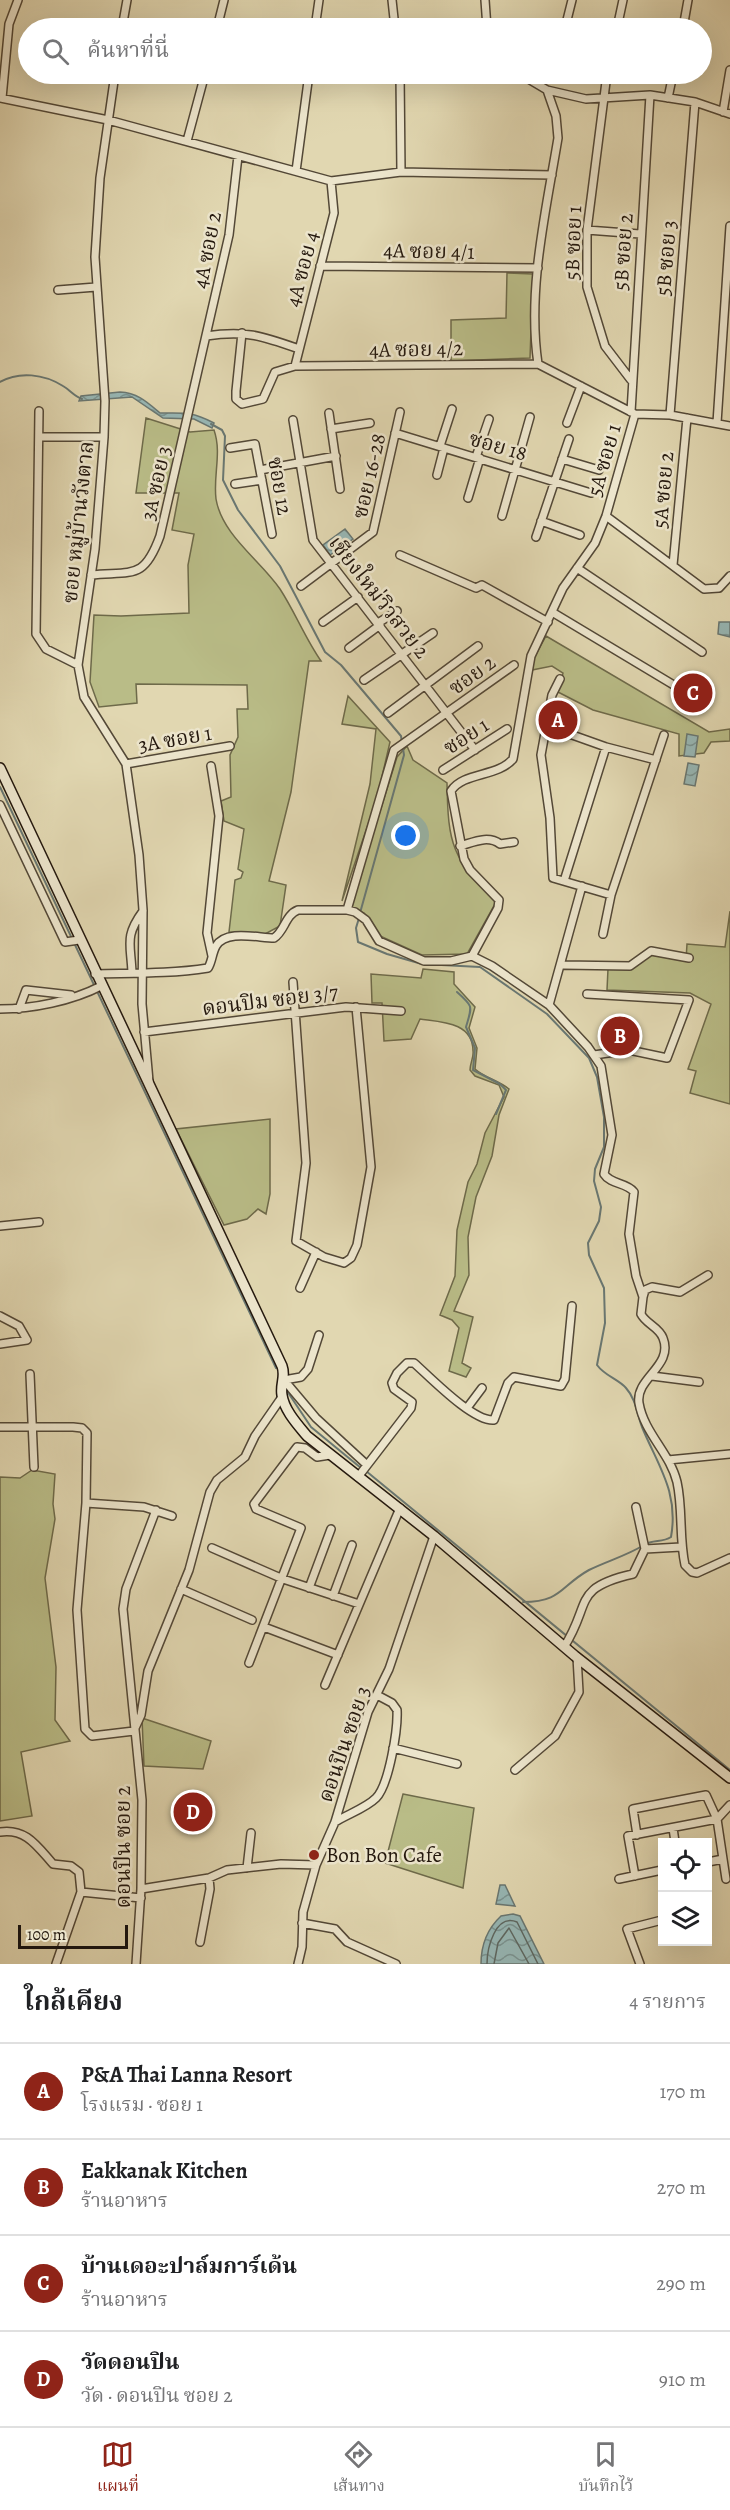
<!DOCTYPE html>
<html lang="th">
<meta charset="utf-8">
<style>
:root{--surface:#fff;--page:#f6f6f6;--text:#202124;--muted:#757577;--line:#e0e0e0;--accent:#8f2418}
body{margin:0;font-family:Alegreya,"Noto Serif Thai",serif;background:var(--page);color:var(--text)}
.controls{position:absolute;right:18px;bottom:18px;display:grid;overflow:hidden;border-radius:0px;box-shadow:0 6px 24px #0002}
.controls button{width:54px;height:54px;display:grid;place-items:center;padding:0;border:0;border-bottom:2px solid var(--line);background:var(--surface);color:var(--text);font:30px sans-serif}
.scale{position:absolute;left:18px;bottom:15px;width:110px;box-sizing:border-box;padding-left:6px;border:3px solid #24180e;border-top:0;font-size:16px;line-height:21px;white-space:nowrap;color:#24180e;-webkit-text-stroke:4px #ece5cc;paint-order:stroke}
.you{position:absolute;left:406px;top:836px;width:21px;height:21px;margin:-15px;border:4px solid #fff;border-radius:50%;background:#1a73e8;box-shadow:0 0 0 9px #1a73e833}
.badge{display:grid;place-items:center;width:39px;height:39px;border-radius:50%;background:var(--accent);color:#fff;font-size:20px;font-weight:700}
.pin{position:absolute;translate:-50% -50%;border:3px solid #fff;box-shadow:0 2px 6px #0006}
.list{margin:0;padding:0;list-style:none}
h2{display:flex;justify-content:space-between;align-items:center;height:78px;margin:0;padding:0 24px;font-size:26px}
h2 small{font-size:20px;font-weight:400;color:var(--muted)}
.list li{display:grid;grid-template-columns:39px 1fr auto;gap:18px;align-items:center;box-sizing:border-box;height:96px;padding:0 24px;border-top:2px solid var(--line)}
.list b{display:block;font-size:22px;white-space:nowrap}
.list p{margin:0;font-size:20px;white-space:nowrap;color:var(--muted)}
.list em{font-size:20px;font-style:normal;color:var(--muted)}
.icon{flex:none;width:33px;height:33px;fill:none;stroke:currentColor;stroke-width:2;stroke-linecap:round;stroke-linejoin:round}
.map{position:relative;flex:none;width:730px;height:1964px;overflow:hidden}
.search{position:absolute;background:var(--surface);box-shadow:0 6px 24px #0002;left:18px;right:18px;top:18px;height:66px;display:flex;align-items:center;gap:15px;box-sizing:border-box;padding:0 21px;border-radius:33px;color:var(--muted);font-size:22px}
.sheet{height:462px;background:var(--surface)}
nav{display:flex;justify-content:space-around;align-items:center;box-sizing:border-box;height:84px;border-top:2px solid var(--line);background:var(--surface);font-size:16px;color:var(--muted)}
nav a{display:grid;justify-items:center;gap:3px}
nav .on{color:var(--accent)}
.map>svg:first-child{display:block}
</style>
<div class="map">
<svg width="730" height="1964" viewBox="0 0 730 1964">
<defs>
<pattern id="water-waves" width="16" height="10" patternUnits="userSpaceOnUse" patternTransform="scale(1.5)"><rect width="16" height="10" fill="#97b7b5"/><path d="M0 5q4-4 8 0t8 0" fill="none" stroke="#7b9492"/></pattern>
</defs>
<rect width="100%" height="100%" fill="#e1d7b1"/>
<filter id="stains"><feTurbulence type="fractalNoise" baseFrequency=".00333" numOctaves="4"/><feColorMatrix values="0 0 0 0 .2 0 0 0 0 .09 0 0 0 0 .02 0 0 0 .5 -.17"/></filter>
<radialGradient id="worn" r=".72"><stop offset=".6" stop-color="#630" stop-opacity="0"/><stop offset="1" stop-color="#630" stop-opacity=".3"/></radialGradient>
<path fill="#b9bc87" stroke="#6e6a4a" stroke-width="1.5" d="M507 273 533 274 530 358 451 361V320L506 318Z
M146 418 190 432 214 430C222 453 213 475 216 499 222 535 260 560 280 589 295 612 305 638 321 661H309L291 792 269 881 286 885 280 926 265 934 229 932 235 880 241 878 243 872 238 869 244 829 224 821 221 801 231 797 230 755 238 737 237 709H248L247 685 136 684 137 703 99 707 90 682 94 615 121 616 189 613 188 565 194 534 172 530 179 493H136Z
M546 636 709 732 730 729V741L711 742 704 753 679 756V734L593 710 558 692 563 673 552 666 532 670 534 658Z
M348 696 390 742 377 798 342 901 370 784 376 729 342 724Z
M407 746 413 760 447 783C448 845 452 858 496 902L467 954 422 955 380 936 364 913 350 907 397 757Z
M730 911V1104L690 1093 696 1071 688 1069 711 1004 690 993 607 990 608 969H629L651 955 686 960 687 944 725 947Z
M423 969 454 972V984L475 1007 469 1028 477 1048 475 1069C485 1078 498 1080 509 1089L499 1115 492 1156 476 1197 468 1237 469 1275 454 1311 473 1317 462 1363 471 1368 466 1377 449 1371 459 1328 452 1320 440 1315 455 1276 457 1230 468 1182 477 1164 485 1133 504 1097 499 1085 475 1076 470 1070C470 1063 474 1057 473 1051 473 1022 441 1022 420 1019L411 1039 384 1041 382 1003H372L371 974 421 978Z
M270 1119V1194L266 1214 258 1209 247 1219 224 1225 176 1129Z
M32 1470 55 1474 53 1504 55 1519 45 1578 56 1667 55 1720 70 1741 21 1752 32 1816 0 1821V1477L20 1478Z
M142 1718 211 1741 203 1769 144 1766Z
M403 1794 474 1808 463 1888 385 1863Z"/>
<path fill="url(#water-waves)" stroke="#697772" stroke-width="1.5" d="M120 392C138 393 147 402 160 413 184 413 191 411 214 423L212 428 194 419 163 418 132 397 79 401 81 396Z
M345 529 353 539 330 555 323 545Z
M719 622H730V637L718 634Z
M687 734 698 736 695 757 684 756Z
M688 763 699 765 695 786 684 784Z
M500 1885H505L515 1906 496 1904Z
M513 1914 520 1916 544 1964H481C481 1945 487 1929 501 1916Z"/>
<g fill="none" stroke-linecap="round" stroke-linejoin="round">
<path stroke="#5e6862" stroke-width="1.5" d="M487 1964C487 1949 495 1913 517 1922L538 1964
M494 1964 498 1943 509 1928 529 1964"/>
<path stroke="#697772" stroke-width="2" d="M0 382C19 371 44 374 63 386 70 390 74 396 82 399
M211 424 222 430 225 436 223 480 238 510 280 566 325 652 341 665 401 736 404 755 360 913
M0 787 276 1368
M359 918 356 928 358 942 387 954 422 964 480 967 547 1014 589 1058 597 1077 604 1117V1147L595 1169 594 1181 601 1207 599 1221 588 1243 589 1255 604 1288 605 1323 597 1365C605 1376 618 1379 626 1388 636 1399 637 1414 642 1427 658 1466 679 1492 671 1537 662 1543 653 1539 644 1545 626 1556 607 1561 589 1570 560 1586 562 1602 523 1602
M457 992C474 1007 472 1006 466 1027L475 1048 473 1070 500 1084 506 1090 496 1114
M287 1391 311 1427 361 1468
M366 1471 730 1770"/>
<g stroke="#534837" stroke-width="10">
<path id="street" d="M392 0 395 28
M485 0 487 28
M122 28 127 0
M217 28 224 0
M315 28 319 0
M565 28 572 0
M617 28 623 0
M683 28 688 0
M115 74 100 178 95 257 105 401 104 437 95 549 78 665 84 697 126 764 139 855 143 910 142 1004 149 1081
M400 74 401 172
M520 74 547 90 586 99 650 95 695 102 730 114
M607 74 587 230V287L605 346 631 380
M400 76 426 74
M0 98 108 120 331 181 401 172 552 175
M2 98 9 24 18 0
M668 98 673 74
M723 112 730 70
M187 141 205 74
M296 171 309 74
M587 230 640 234
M320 266 538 268
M58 290 96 287
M242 333 236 391V399L242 404 263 399 275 372 295 366 538 364 635 414 670 415 730 426
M206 336C246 330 262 336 299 349
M538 364C527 290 546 211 558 138L556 116 547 90
M295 366 334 213 331 181
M39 411 36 634 46 649 78 665
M631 412 650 95
M329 413 340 489
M670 415 695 102
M293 420 313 540 475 750
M567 423 581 386
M717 423 730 226
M331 429 370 423
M395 433 591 493
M39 437H104
M440 446 452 409
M230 448 255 444 272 534
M476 457 489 419
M562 459 599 470
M260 470 336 456
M437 475 444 448
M235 484 262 480
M468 498 480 458
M502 516 530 417
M606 516 704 589 719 588 730 576
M541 521 580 535
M536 537 569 439
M400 555 476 588 482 585 548 622
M673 565 687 418
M577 568 702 652
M91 575C133 571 144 580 160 536L229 235 238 156
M301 586 373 532 400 412
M552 612 682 690
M323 622 358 597
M378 623 397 611
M349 648 380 625
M560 679 552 695 541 755 550 818 553 878 611 895
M364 680 433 633
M388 713 478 646
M547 726 606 747 656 760
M126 764 230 746
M211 766 219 816 207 933 212 956
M443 770 507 729
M0 805 65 942 79 940
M460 846C474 842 488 835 500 844L514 842
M564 881 606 747
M347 910 394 750 514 665
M603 934 611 895 664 735
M472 956 498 908 499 900 470 870 464 859 451 791C463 772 498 777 513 759L531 656 563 588 595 543 606 516 635 414
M563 965 630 966 651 951 689 958
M132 973C131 944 124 937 143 911
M95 974C133 973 170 974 208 968 212 962 212 953 216 946 226 929 258 938 274 938 285 931 285 915 298 910H347L355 912 366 920 379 941 424 961H451L472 956 492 966 549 1005 588 1047 601 1066 612 1135 604 1174C611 1185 626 1182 634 1192L629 1234 636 1276 643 1297 641 1314C646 1324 659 1327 663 1338 674 1366 635 1378 639 1403 644 1433 670 1453 677 1482 683 1509 679 1538 685 1565L692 1572 697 1573 730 1558
M293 982 306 1163 296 1241 324 1257 344 1263 351 1258 357 1245 371 1167 356 1007
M587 994 689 1000 667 1058 629 1050 594 1055
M549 1005 582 886
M0 1009C32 1009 72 1001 101 986
M19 1009 26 990 71 995
M144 1032 346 1007 401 1011
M0 1226 39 1222
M300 1288 316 1252
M643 1297 645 1290 652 1287 680 1292 708 1275
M0 1316 19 1326 27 1340 0 1344
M30 1374 34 1467
M652 1376 699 1382
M284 1380 316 1418 367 1465
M284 1380 301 1377 308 1369 319 1335
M467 1408 482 1388
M0 1427H73L82 1428 87 1433 86 1503 77 1610 85 1729 92 1736 134 1731
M668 1460 730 1454
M358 1477 411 1408 412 1402 394 1389 392 1383 397 1373 407 1363H414C430 1377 473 1422 494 1420L508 1383 514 1377 561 1386 565 1379 572 1306
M86 1503 144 1507 172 1516
M636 1507 645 1549
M212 1548 283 1579 359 1604
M309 1588 331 1529
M181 1589 252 1620
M333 1596 352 1545
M264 1627 338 1655
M564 1647C592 1604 571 1588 633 1574L645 1549 681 1547
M249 1663 301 1528 256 1509 254 1504 297 1447 305 1448 317 1457 330 1455
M325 1685 400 1508
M135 1728 141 1715 148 1671 189 1570 210 1492 217 1480 245 1457 255 1436 282 1397
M393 1748 457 1764
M515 1770 555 1736 579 1692 577 1657
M335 1822C348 1814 366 1808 376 1798 389 1785 398 1729 397 1710L392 1703 377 1695
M673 1828 675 1842
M0 1832C26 1828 37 1846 53 1864L71 1866 79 1872 81 1892 56 1964
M637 1835 633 1809 706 1795 717 1819 726 1879
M708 1862 723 1859
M247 1868 251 1833
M635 1876 628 1836 717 1819 730 1805
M619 1879 662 1870
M141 1889 209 1878 227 1870 281 1864 316 1865
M81 1892 141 1898
M302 1923 335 1929 347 1942 396 1964
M200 1942 210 1889 209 1878
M136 1964 141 1889 142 1800 123 1609 126 1589 156 1510
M298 1964 302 1947 303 1912 316 1865 335 1822 368 1712 389 1669 434 1536
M640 1964 627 1929 662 1920"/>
</g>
<g stroke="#24180e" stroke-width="12">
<path id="secondary" d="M0 768 282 1366C286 1377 280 1384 282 1395 284 1410 298 1425 307 1436L434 1536 575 1656 730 1778"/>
</g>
<use href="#street" stroke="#ece5cc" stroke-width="7"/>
<use href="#secondary" stroke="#ece5cc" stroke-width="9"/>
</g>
<circle fill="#8f2418" stroke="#ece5cc" stroke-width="2" cx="314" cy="1855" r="6"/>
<g text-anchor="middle" stroke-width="5" stroke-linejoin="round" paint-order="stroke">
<g font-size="21" fill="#24180e" stroke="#ece5cc">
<text transform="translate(573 243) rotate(-88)" y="7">5B ซอย 1</text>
<text transform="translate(207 250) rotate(-79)" y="7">4A ซอย 2</text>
<text transform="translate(429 251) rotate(1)" y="7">4A ซอย 4/1</text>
<text transform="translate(623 252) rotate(-86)" y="7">5B ซอย 2</text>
<text transform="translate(666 258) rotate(-85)" y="7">5B ซอย 3</text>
<text transform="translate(302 269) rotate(-75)" y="7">4A ซอย 4</text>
<text transform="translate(416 349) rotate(-1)" y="7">4A ซอย 4/2</text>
<text transform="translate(498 446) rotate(16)" y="7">ซอย 18</text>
<text transform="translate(604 460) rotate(-74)" y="7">5A ซอย 1</text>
<text transform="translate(369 476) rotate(-77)" y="7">ซอย 16-28</text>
<text transform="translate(156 483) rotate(-77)" y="7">3A ซอย 3</text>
<text transform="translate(280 486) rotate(80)" y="7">ซอย 12</text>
<text transform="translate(663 490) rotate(-85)" y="7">5A ซอย 2</text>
<text transform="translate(78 522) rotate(-84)" y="7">ซอย หมู่บ้านวังตาล</text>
<text transform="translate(379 597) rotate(52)" y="7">เชียงใหม่วิวสวย 2</text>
<text transform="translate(472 675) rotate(-36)" y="7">ซอย 2</text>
<text transform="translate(466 736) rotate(-33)" y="7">ซอย 1</text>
<text transform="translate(175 739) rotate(-10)" y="7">3A ซอย 1</text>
<text transform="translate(270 1000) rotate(-7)" y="7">ดอนปิม ซอย 3/7</text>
<text transform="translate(344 1744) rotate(-71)" y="7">ดอนปิน ซอย 3</text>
<text transform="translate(123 1847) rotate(-90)" y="7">ดอนปิน ซอย 2</text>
</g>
<g font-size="21" fill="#24180e" stroke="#ece5cc" text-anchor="start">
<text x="326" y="1862">Bon Bon Cafe</text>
</g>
</g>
<rect width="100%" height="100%" filter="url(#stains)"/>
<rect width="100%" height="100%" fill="url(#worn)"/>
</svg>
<div class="controls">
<button><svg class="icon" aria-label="locate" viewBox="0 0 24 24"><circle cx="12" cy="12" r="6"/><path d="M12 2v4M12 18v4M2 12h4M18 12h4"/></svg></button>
<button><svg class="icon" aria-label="layers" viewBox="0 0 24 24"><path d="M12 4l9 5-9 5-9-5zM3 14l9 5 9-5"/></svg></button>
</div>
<div class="scale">100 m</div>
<div class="you"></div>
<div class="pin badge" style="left:558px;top:720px">A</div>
<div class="pin badge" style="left:620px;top:1036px">B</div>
<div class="pin badge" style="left:693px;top:693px">C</div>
<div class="pin badge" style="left:193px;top:1812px">D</div>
<div class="search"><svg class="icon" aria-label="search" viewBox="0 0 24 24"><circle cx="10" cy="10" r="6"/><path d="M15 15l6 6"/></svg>ค้นหาที่นี่</div>
</div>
<section class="sheet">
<h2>ใกล้เคียง<small>4 รายการ</small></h2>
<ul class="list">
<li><span class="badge">A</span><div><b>P&amp;A Thai Lanna Resort</b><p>โรงแรม · ซอย 1</p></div><em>170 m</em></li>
<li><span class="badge">B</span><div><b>Eakkanak Kitchen</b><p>ร้านอาหาร</p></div><em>270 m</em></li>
<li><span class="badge">C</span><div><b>บ้านเดอะปาล์มการ์เด้น</b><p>ร้านอาหาร</p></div><em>290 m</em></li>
<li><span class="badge">D</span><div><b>วัดดอนปิน</b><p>วัด · ดอนปิน ซอย 2</p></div><em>910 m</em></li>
</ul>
</section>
<nav>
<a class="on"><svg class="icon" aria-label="map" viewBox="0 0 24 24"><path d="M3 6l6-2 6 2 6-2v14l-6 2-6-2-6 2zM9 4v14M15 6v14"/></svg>แผนที่</a>
<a><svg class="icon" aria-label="directions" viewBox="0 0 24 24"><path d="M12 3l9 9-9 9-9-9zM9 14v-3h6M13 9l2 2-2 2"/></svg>เส้นทาง</a>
<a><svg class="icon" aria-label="saved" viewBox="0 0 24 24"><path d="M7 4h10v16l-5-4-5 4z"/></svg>บันทึกไว้</a>
</nav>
